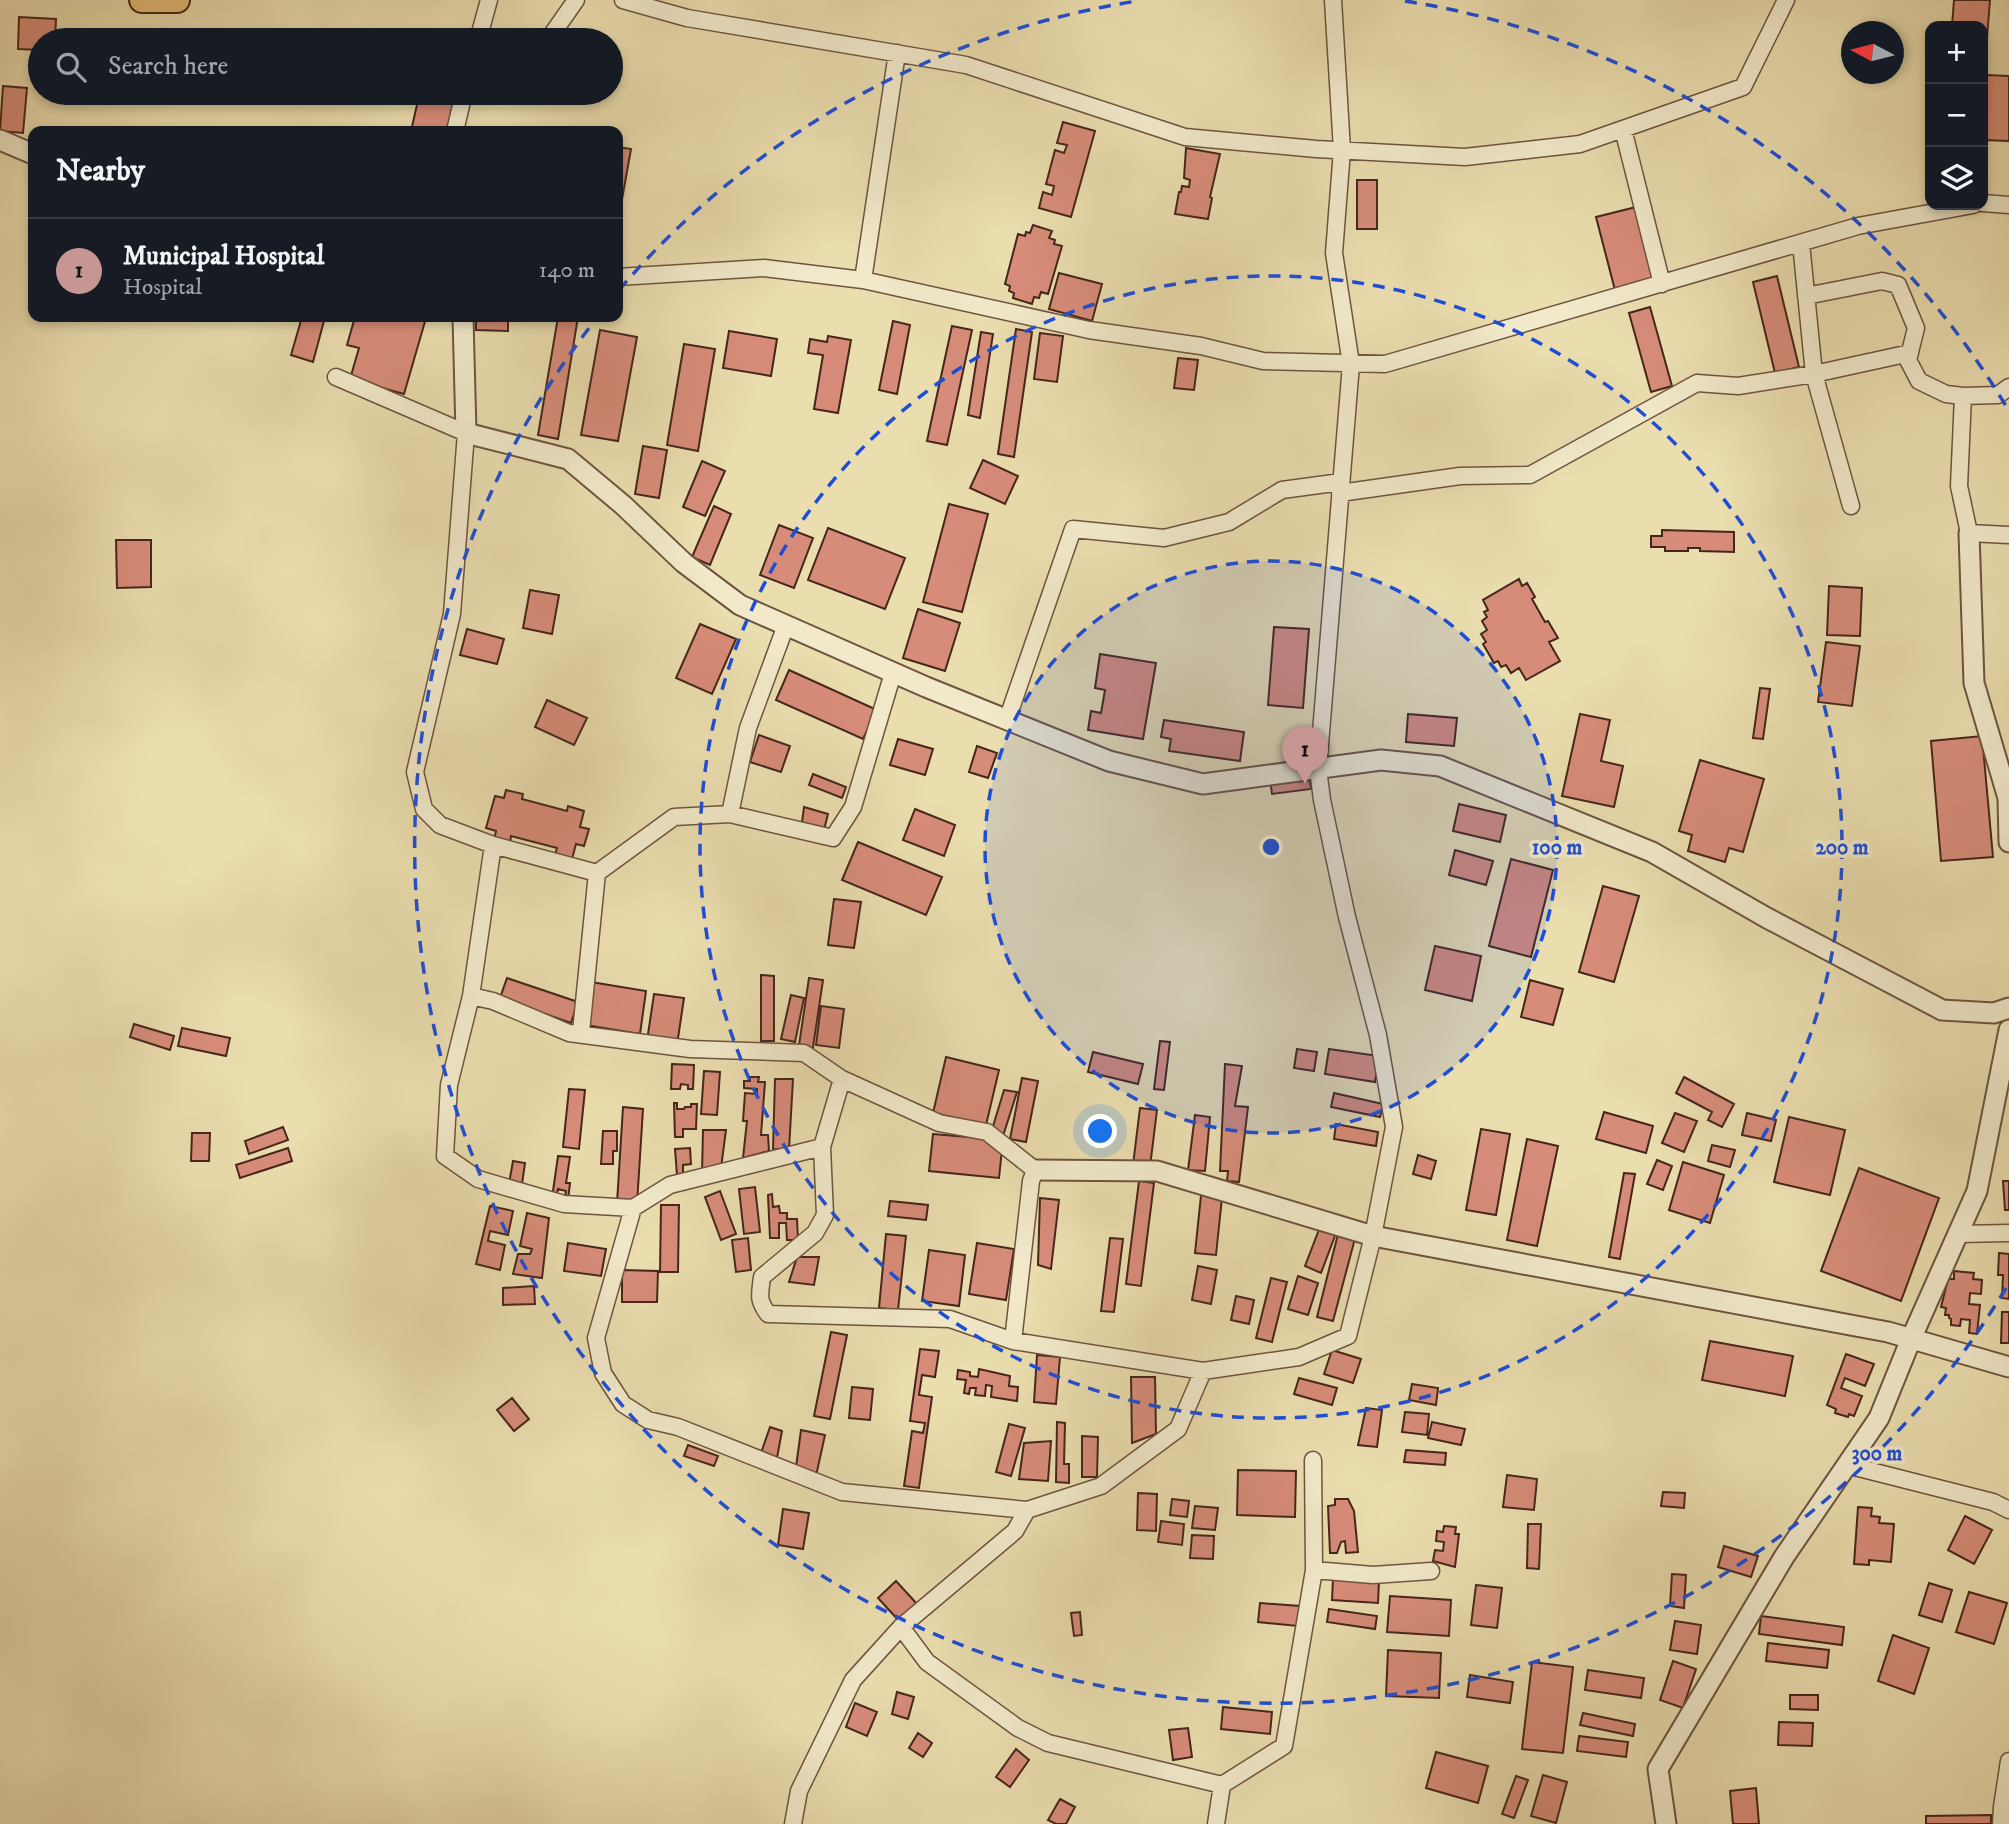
<!DOCTYPE html>
<meta charset="utf-8">
<style>
:root{--surface:#171b24;--page:#20242c;--text:#f1f3f6;--muted:#9ea1a6;--line:#363941;--accent:#c59692}
body{margin:0;font-family:"IM FELL DW Pica",serif;background:var(--page);color:var(--text)}
.controls{position:absolute;right:21px;top:21px;display:grid;overflow:hidden;border-radius:14px;box-shadow:0 4px 10px #0003}
.controls button{width:63px;height:63px;display:grid;place-items:center;padding:0;border:0;border-bottom:2px solid var(--line);background:var(--surface);color:var(--text);font:35px sans-serif}
.compass{position:absolute;left:1841px;top:21px;width:63px;height:63px;border-radius:50%;background:var(--surface);box-shadow:0 4px 10px #0003;rotate:277deg}
.you{position:absolute;left:1101px;top:1132px;width:24px;height:24px;margin:-18px;border:5px solid #fff;border-radius:50%;background:#1a73e8;box-shadow:0 0 0 10px #1a73e833}
.badge{display:grid;place-items:center;width:46px;height:46px;border-radius:50%;background:var(--accent);color:#111;font-size:23px;font-weight:700}
.pin{position:absolute;translate:-50% -58px;filter:drop-shadow(0 2px 4px #0008)}
.pin::after{content:'';position:absolute;top:37px;width:24px;height:21px;background:inherit;clip-path:polygon(0 0,100% 0,50% 100%)}
.list{margin:0;padding:0;list-style:none}
h2{display:flex;justify-content:space-between;align-items:center;height:91px;margin:0;padding:0 28px;font-size:30px}
h2 small{font-size:23px;font-weight:400;color:var(--muted)}
.list li{display:grid;grid-template-columns:46px 1fr auto;gap:21px;align-items:center;box-sizing:border-box;height:105px;padding:0 28px;border-top:2px solid var(--line)}
.list b{display:block;font-size:26px;white-space:nowrap}
.list p{margin:0;font-size:23px;white-space:nowrap;color:var(--muted)}
.list em{font-size:23px;font-style:normal;color:var(--muted)}
.icon{flex:none;width:38px;height:38px;fill:none;stroke:currentColor;stroke-width:2;stroke-linecap:round;stroke-linejoin:round}
.map{position:relative;flex:none;width:2009px;height:1824px;overflow:hidden}
.search{position:absolute;background:var(--surface);box-shadow:0 4px 10px #0003;left:28px;top:28px;width:595px;height:77px;display:flex;align-items:center;gap:18px;box-sizing:border-box;padding:0 24px;border-radius:38px;color:var(--muted);font-size:26px}
.panel{position:absolute;background:var(--surface);box-shadow:0 4px 10px #0003;left:28px;top:126px;width:595px;height:196px;border-radius:14px}
.map>svg:first-child{display:block}
</style>
<div class="map">
<svg width="2009" height="1824" viewBox="0 0 2009 1824">
<rect width="100%" height="100%" fill="#eaddae"/>
<filter id="stains"><feTurbulence type="fractalNoise" baseFrequency=".00286" numOctaves="4"/><feColorMatrix values="0 0 0 0 .2 0 0 0 0 .09 0 0 0 0 .02 0 0 0 .5 -.17"/></filter>
<radialGradient id="worn" r=".72"><stop offset=".6" stop-color="#630" stop-opacity="0"/><stop offset="1" stop-color="#630" stop-opacity=".3"/></radialGradient>
<path fill="#d78c79" stroke="#45261b" stroke-width="2" d="M1954 0H1990L1987 38H1983V26H1952Z
M19 17 56 19 55 40H40V50L18 49Z
M385 34 411 40H384Z
M1987 75 2009 76V141L1984 140Z
M3 86 27 88 23 133 0 131Z
M419 96 458 105 452 131H411Z
M1063 122 1095 131 1071 217 1039 208 1043 192 1052 195 1054 186 1046 184 1055 150 1064 153 1067 145 1057 143Z
M390 127 410 131H389Z
M618 147 631 149 618 222Z
M1186 148 1220 154 1210 197 1212 198 1208 219 1175 214 1179 192H1181L1182 186 1189 187 1190 180 1184 178Z
M1357 180H1377V229H1357Z
M1636 207 1655 284 1616 294 1596 217Z
M1033 225 1052 231 1049 238 1055 240 1054 244 1062 246 1048 294 1041 292 1039 298 1034 297 1032 304 1013 298 1014 293 1009 291 1010 286 1005 284 1018 234 1025 236 1026 232 1030 233Z
M1059 273 1102 284 1092 321 1049 309Z
M1777 276 1799 367 1775 373 1753 282Z
M1650 307 1672 386 1651 392 1629 313Z
M302 317H325L313 362 291 355Z
M355 317 426 318 404 394 350 379 359 348 347 345Z
M476 317H508V331L476 330Z
M558 317H578L558 439 538 435Z
M893 321 910 325 897 394 879 390Z
M952 326 972 330 947 445 927 441Z
M1016 329 1032 332 1014 457 998 454Z
M600 330 637 337 618 441 581 435Z
M729 331 777 339 771 376 723 368Z
M981 332 993 334 980 418 968 415Z
M1040 333 1063 336 1057 382 1034 379Z
M828 336 851 340 838 413 814 409 823 355 808 353 810 339 827 342Z
M684 344 715 349 698 451 667 445Z
M1178 358 1198 360 1194 390 1174 388Z
M643 446 667 450 659 498 635 494Z
M983 460 1018 476 1005 504 970 488Z
M702 461 725 471 705 516 683 507Z
M949 504 988 514 962 612 923 602Z
M714 506 731 514 710 565 692 557Z
M779 525 813 538 794 588 760 575Z
M828 528 905 558 885 609 808 580Z
M1662 530 1734 532V552L1700 551V548H1688V551H1665V547H1651V536H1662Z
M116 540H151V587L117 588Z
M1519 579 1522 586 1527 583 1535 597 1532 599 1545 622 1548 621 1558 638 1549 642 1560 661 1526 680 1519 668 1511 673 1506 665 1501 667 1498 661 1494 663 1483 644 1486 642 1481 634 1487 630 1482 621 1487 617 1484 612 1488 610 1483 600Z
M1829 586 1862 588 1860 636 1827 635Z
M530 590 559 595 552 634 523 628Z
M918 609 960 623 945 671 903 658Z
M700 624 736 639 712 694 676 678Z
M1274 627 1309 629 1303 708 1268 705Z
M467 629 504 639 497 664 460 655Z
M1826 642 1860 646 1852 706 1818 702Z
M1100 654 1156 663 1143 739 1088 730 1091 711 1101 713 1105 690 1095 688Z
M789 670 877 710 863 739 776 700Z
M1760 688 1770 689 1763 739 1753 738Z
M547 700 587 718 574 745 535 727Z
M1408 714 1457 718 1454 746 1406 742Z
M1580 714 1610 720 1601 761 1623 766 1614 807 1562 796Z
M1164 720 1244 732 1240 761 1169 751 1171 739 1161 737Z
M759 735 790 746 781 772 750 762Z
M1982 736 1993 857 1941 861 1931 741Z
M898 739 933 749 925 775 890 765Z
M977 746 997 753 988 778 969 772Z
M1700 760 1764 779 1743 852 1729 848 1725 862 1688 851 1692 835 1679 831Z
M1309 773 1311 789 1272 794 1270 779Z
M813 774 846 787 842 798 809 785Z
M506 790 523 794 522 799 567 811 568 806 584 811 580 827 589 829 584 846 576 844 572 859 555 855 557 848 511 836 510 843 494 839 496 831 486 828 495 796 504 798Z
M1459 804 1506 815 1500 842 1453 831Z
M804 807 828 814 824 830 802 822Z
M915 809 955 825 944 856 903 840Z
M858 842 942 877 926 915 842 880Z
M1455 850 1493 861 1486 885 1449 875Z
M1511 859 1553 870 1531 957 1489 946Z
M1603 886 1639 896 1614 982 1579 972Z
M834 899 861 902 854 948 828 945Z
M1435 946 1481 956 1472 1001 1425 990Z
M761 975 774 976V1041H761Z
M507 978 578 1002 571 1023 500 998Z
M809 978 823 980 812 1054 798 1052Z
M1530 980 1563 989 1553 1025 1521 1017Z
M591 982 646 991 640 1034 585 1025Z
M654 994 684 998 677 1045 647 1041Z
M791 995 804 998 795 1042 781 1039Z
M821 1006 844 1009 839 1048 816 1045Z
M134 1024 174 1036 170 1050 130 1037Z
M182 1028 230 1038 226 1056 178 1046Z
M1160 1041 1170 1042 1164 1090 1154 1089Z
M1297 1049 1317 1052 1314 1071 1294 1068Z
M1329 1049 1379 1056 1375 1082 1325 1074Z
M1093 1052 1143 1064 1138 1084 1088 1072Z
M946 1057 999 1070 986 1125 933 1113Z
M672 1064 694 1065 693 1089H688V1085L681 1084 680 1089H671Z
M1225 1064 1242 1066 1235 1106 1248 1107 1239 1182 1227 1181 1228 1171H1220Z
M704 1071 720 1072 717 1115 701 1114Z
M750 1077H759L758 1082H765L761 1135H768L769 1151 743 1158 747 1121H743L745 1093 757 1094V1089L744 1088V1081H750Z
M1684 1077 1734 1104 1722 1127 1708 1120 1712 1112 1676 1093Z
M1022 1078 1038 1081 1026 1142 1010 1139Z
M775 1079H793L789 1150 773 1149Z
M569 1089 585 1090 579 1149 563 1147Z
M1004 1090 1017 1092 1003 1136 991 1133Z
M1334 1093 1383 1104 1380 1117 1331 1107Z
M674 1103H677V1109H684L685 1107H691V1104H697L696 1129H683V1137H675Z
M623 1107 643 1109 637 1204 617 1203Z
M1140 1108 1157 1110 1150 1167 1133 1165Z
M1604 1112 1653 1126 1646 1153 1596 1139Z
M1675 1113 1697 1121 1684 1152 1662 1143Z
M1747 1113 1776 1120 1771 1141 1742 1135Z
M1195 1115 1210 1117 1205 1171 1188 1170Z
M1789 1117 1845 1130 1830 1195 1774 1182Z
M1336 1124 1378 1132 1376 1146 1334 1139Z
M283 1127 288 1140 249 1154 245 1141Z
M1481 1129 1510 1134 1496 1215 1466 1210Z
M703 1130H726L721 1168 702 1173Z
M603 1131H617V1151H613V1164H601Z
M192 1133H210L209 1161H191Z
M933 1134 1003 1140 999 1178 929 1171Z
M1527 1139 1558 1146 1537 1246 1507 1240Z
M1712 1145 1735 1150 1730 1167 1708 1161Z
M288 1148 292 1161 240 1178 236 1165Z
M690 1148 691 1164 683 1165V1175H677L675 1149Z
M1418 1155 1436 1161 1431 1179 1413 1174Z
M558 1156 570 1157 566 1183H570L568 1200H564L566 1191 558 1189 556 1199 552 1198Z
M1657 1160 1672 1166 1663 1190 1647 1184Z
M513 1161 525 1163 521 1191 508 1189Z
M1683 1162 1724 1175 1710 1223 1669 1210Z
M1859 1168 1939 1198 1901 1301 1821 1271Z
M1624 1173 1635 1174 1620 1259 1609 1257Z
M1139 1181 1154 1183 1141 1286 1126 1284Z
M2003 1181H2009V1210H2005Z
M1202 1186 1223 1188 1216 1255 1195 1253Z
M755 1187 760 1232 744 1234 739 1189Z
M720 1191 736 1234 721 1240 705 1197Z
M772 1194 773 1207 779 1206 780 1213H787V1219H797L798 1240H787L786 1223H779V1238H770L768 1195Z
M1040 1198 1059 1200 1051 1269 1038 1265Z
M890 1201 928 1205 926 1220 888 1216Z
M661 1205H679L678 1272H660Z
M490 1206 513 1211 508 1235 490 1231 488 1241 505 1245 500 1270 476 1264Z
M527 1213 549 1218 542 1278 513 1274 518 1254H530L532 1249 520 1246Z
M1340 1226 1357 1231 1333 1321 1317 1317Z
M1320 1227 1336 1233 1321 1273 1305 1266Z
M886 1234 906 1236 898 1310 879 1308Z
M748 1238 751 1270 736 1272 732 1240Z
M1110 1238 1123 1239 1114 1312 1101 1311Z
M568 1243 606 1249 601 1276 564 1271Z
M977 1243 1014 1249 1006 1300 969 1294Z
M929 1250 965 1255 959 1306 922 1301Z
M1999 1253 2009 1254V1299L2002 1298 2003 1275H1998Z
M797 1257H819L814 1285 789 1282Z
M1198 1266 1217 1270 1211 1304 1192 1300Z
M622 1270 658 1271 657 1302H622Z
M1954 1271 1974 1273 1973 1279 1982 1280 1981 1294 1970 1293 1969 1304 1980 1305 1977 1334 1969 1333 1970 1320 1961 1319 1960 1326 1951 1325V1319L1949 1318V1315H1945L1946 1308 1941 1307 1948 1279H1954Z
M1298 1276 1318 1283 1308 1315 1288 1309Z
M1271 1278 1287 1282 1272 1342 1256 1338Z
M534 1286 535 1304 503 1305V1288Z
M1236 1296 1254 1300 1249 1324 1231 1320Z
M2002 1312H2009V1343H2001Z
M831 1332 847 1335 830 1419 814 1416Z
M1710 1341 1793 1356 1785 1396 1702 1380Z
M920 1349 939 1351 935 1377 922 1375 919 1395 932 1397 919 1488 904 1486 912 1431 923 1433 925 1423 910 1421Z
M1332 1350 1361 1359 1353 1383 1324 1374Z
M1846 1354 1874 1364 1865 1386 1845 1378 1841 1388 1862 1396 1854 1416 1849 1414 1848 1417 1835 1413 1836 1409 1827 1405Z
M1037 1355 1060 1357 1056 1404 1034 1402Z
M979 1369 1010 1376 1009 1386 1018 1387 1017 1401 991 1397 992 1386 986 1385 985 1396 975 1395 976 1388H970L969 1394 964 1393 966 1380 957 1379 958 1370 970 1372V1376L978 1377Z
M1131 1377H1155L1156 1434 1132 1443Z
M1299 1378 1337 1388 1332 1405 1294 1394Z
M1412 1384 1438 1388 1436 1405 1409 1400Z
M852 1387 873 1389 870 1420 849 1418Z
M512 1398 529 1419 514 1431 497 1410Z
M1366 1408 1382 1410 1377 1447 1358 1445Z
M1405 1412 1429 1414 1427 1435 1402 1432Z
M1057 1422 1065 1423 1064 1464H1069V1483L1056 1482Z
M1432 1422 1465 1429 1461 1445 1428 1438Z
M1009 1424 1025 1428 1011 1476 996 1472Z
M770 1427 782 1431 777 1458 761 1453Z
M801 1430 825 1435 816 1476 796 1467Z
M1082 1436 1098 1437 1097 1477H1082Z
M1051 1441 1048 1481 1019 1479 1024 1443Z
M688 1445 718 1456 714 1466 684 1456Z
M1406 1450 1446 1453 1445 1465 1404 1462Z
M1238 1470 1296 1471 1295 1517 1237 1515Z
M1507 1475 1537 1479 1534 1510 1503 1507Z
M1663 1492 1685 1493 1684 1508 1661 1506Z
M1138 1493 1157 1494 1156 1531 1137 1530Z
M1172 1499 1189 1501 1187 1517 1170 1515Z
M1335 1499H1348L1354 1511 1358 1552 1346 1553 1345 1541 1341 1542 1337 1553H1330L1328 1506 1335 1505Z
M1195 1506 1218 1508 1215 1530 1192 1528Z
M1858 1507 1872 1508 1871 1516 1880 1517 1879 1523 1894 1524 1891 1562 1869 1560V1565L1854 1564Z
M783 1509 809 1513 803 1549 778 1545Z
M1965 1516 1992 1530 1974 1564 1948 1550Z
M1161 1521 1184 1524 1182 1545 1158 1542Z
M1528 1524H1541L1539 1569 1527 1568Z
M1444 1526 1456 1527 1455 1534H1459L1455 1567 1433 1561 1435 1550 1443 1551 1444 1542 1436 1541 1437 1531 1443 1532Z
M1192 1535 1214 1536 1213 1559 1190 1558Z
M1724 1546 1758 1556 1751 1577 1718 1567Z
M1672 1574 1686 1575 1684 1608 1670 1606Z
M1333 1579 1379 1581 1378 1603 1332 1600Z
M896 1581 918 1605 900 1622 878 1598Z
M1929 1583 1952 1590 1942 1622 1919 1615Z
M1476 1585 1502 1588 1497 1628 1471 1625Z
M1969 1592 2007 1603 1994 1644 1956 1632Z
M1390 1596 1451 1600 1449 1636 1387 1632Z
M1260 1603 1300 1606 1298 1626 1258 1622Z
M1329 1609 1377 1616 1375 1629 1327 1622Z
M1080 1612 1082 1635 1074 1636 1071 1613Z
M1761 1616 1844 1627 1842 1645 1759 1634Z
M1675 1621 1701 1625 1697 1654 1670 1650Z
M1893 1635 1929 1648 1914 1694 1878 1681Z
M1768 1643 1829 1650 1827 1668 1766 1661Z
M1388 1650 1441 1653 1439 1698 1386 1696Z
M1673 1661 1696 1669 1683 1708 1660 1700Z
M1532 1662 1573 1667 1563 1753 1522 1749Z
M1588 1670 1644 1678 1641 1698 1585 1690Z
M1470 1675 1513 1682 1510 1703 1467 1697Z
M897 1692 914 1697 908 1719 892 1714Z
M1790 1695H1818V1710L1790 1709Z
M855 1703 877 1712 867 1736 846 1727Z
M1223 1707 1272 1712 1270 1734 1221 1729Z
M1583 1713 1635 1724 1633 1736 1580 1725Z
M1779 1722 1813 1723 1812 1746 1778 1745Z
M1188 1728 1192 1757 1173 1760 1169 1730Z
M918 1733 932 1743 923 1757 909 1748Z
M1579 1736 1628 1742 1626 1757 1577 1751Z
M1016 1749 1029 1760 1010 1787 996 1777Z
M1436 1752 1488 1766 1478 1803 1426 1788Z
M1543 1775 1567 1782 1556 1823 1531 1816Z
M1516 1776 1528 1780 1514 1818 1502 1814Z
M1756 1788 1759 1824H1733L1730 1791Z
M1060 1799 1075 1807 1066 1824H1056L1048 1820Z
M1991 1815V1824H1926V1816Z"/>
<g fill="none" stroke-linecap="round" stroke-linejoin="round">
<g stroke="#6e5440" stroke-width="19">
<path id="minor" d="M623 0 687 18 966 65 1185 137 1316 149 1465 157 1580 144 1743 87 1786 0
M478 40 489 0
M548 40 576 0
M1623 129 1662 284
M455 131 464 93
M1983 203 2009 205
M1801 243 1814 374 1851 506
M618 277 764 268 863 280 1089 330 1201 346 1263 361 1385 364 1858 226 1973 205
M863 280 897 53
M1806 296 1882 281 1898 285 1916 328 1908 360 1919 381 1946 394 1963 396 1998 395 2009 387
M336 377 466 433 452 614 415 772 424 809 440 825 493 845 597 873
M1963 396 1959 486 1969 533 2009 535
M1340 493 1460 476 1530 475 1697 383 1738 386 1814 374 1910 353
M1007 720 1073 529 1164 538 1229 522 1282 490 1341 482
M730 814 748 728 786 625
M493 845 471 996 449 1085 445 1156 478 1179 564 1204 633 1208 670 1185 822 1147
M471 996 493 1001 569 1033 690 1049 804 1053 842 1079 939 1123 987 1132 1035 1170 1031 1181 1013 1341 1203 1371 1299 1357 1348 1336 1373 1236 1394 1127 1378 1035 1347 917 1322 800 1318 769 1351 364 1334 253 1342 150 1333 0
M581 1032 597 873 674 817 730 814 833 838 853 807 893 673
M842 1079 822 1147 825 1215 815 1233 762 1277C760 1295 757 1299 768 1314L950 1319 1013 1341
M633 1208 596 1338 603 1373 623 1404 648 1420 678 1427 842 1492 1027 1510 1101 1486 1178 1429 1203 1371
M1958 1234 2009 1233
M1847 1465 1993 1502 2009 1510
M1314 1570 1373 1575 1431 1571
M901 1627 927 1662 1018 1728 1048 1743 1222 1785 1284 1746 1314 1570 1313 1460
M793 1824 799 1791 853 1680 901 1627 1015 1531 1027 1510
M1216 1824 1222 1785
M2001 1824 2002 1807 2009 1761"/>
</g>
<g stroke="#6e5440" stroke-width="23">
<path id="tertiary" d="M0 140 33 154
M463 317 466 433 568 459 623 505 684 563 740 605 926 687 1109 761 1203 784 1381 760 1440 766 1652 852 1767 918 1942 1010 1994 1013 2009 1008
M1969 533 1974 683 2008 798 2009 842
M1035 1170 1157 1171 1373 1236 1888 1332 2009 1367
M1666 1824 1658 1769 1784 1557 1879 1418 1911 1339 1977 1191 2009 1030"/>
</g>
<g stroke="#45261b" stroke-width="28">
<path id="primary" d="M142 0H177"/>
</g>
<use href="#minor" stroke="#f1e9ca" stroke-width="16"/>
<use href="#tertiary" stroke="#f1e9ca" stroke-width="19"/>
<use href="#primary" stroke="#e5be77" stroke-width="24"/>
</g>
<circle cx="1271" cy="847" r="286" fill="#1d4ed8" fill-opacity=".12"/>
<g fill="none" stroke="#1d4ed8" stroke-width="3.5" stroke-dasharray="12 9">
<circle cx="1271" cy="847" r="286"/>
<circle cx="1271" cy="847" r="571"/>
<path d="M2006 1288A857 857 0 1 1 596 319M619 290A857 857 0 0 1 1137 1M1405 1A857 857 0 0 1 2006 406"/>
</g>
<circle cx="1271" cy="847" r="10" fill="#1d4ed8" stroke="#f1e9ca" stroke-width="3.5"/>
<g font-size="21" text-anchor="middle" font-weight="bold" fill="#1d4ed8" stroke="#f1e9ca" stroke-width="7" stroke-linejoin="round" paint-order="stroke">
<text x="1557" y="854">100 m</text>
<text x="1842" y="854">200 m</text>
<text x="1877" y="1460">300 m</text>
</g>
<rect width="100%" height="100%" filter="url(#stains)"/>
<rect width="100%" height="100%" fill="url(#worn)"/>
</svg>
<div class="controls">
<button>+</button>
<button>−</button>
<button><svg class="icon" aria-label="layers" viewBox="0 0 24 24"><path d="M12 4l9 5-9 5-9-5zM3 14l9 5 9-5"/></svg></button>
</div>
<svg class="compass" viewBox="-18 -18 36 36"><path d="M0-13l5 13h-10z" fill="#e53935"/><path d="M0 13l5-13h-10z" fill="#9ea1a6"/></svg>
<div class="you"></div>
<div class="pin badge" style="left:1305px;top:784px">1</div>
<div class="search"><svg class="icon" aria-label="search" viewBox="0 0 24 24"><circle cx="10" cy="10" r="6"/><path d="M15 15l6 6"/></svg>Search here</div>
<section class="panel">
<h2>Nearby<small></small></h2>
<ul class="list">
<li><span class="badge">1</span><div><b>Municipal Hospital</b><p>Hospital</p></div><em>140 m</em></li>
</ul>
</section>
</div>
